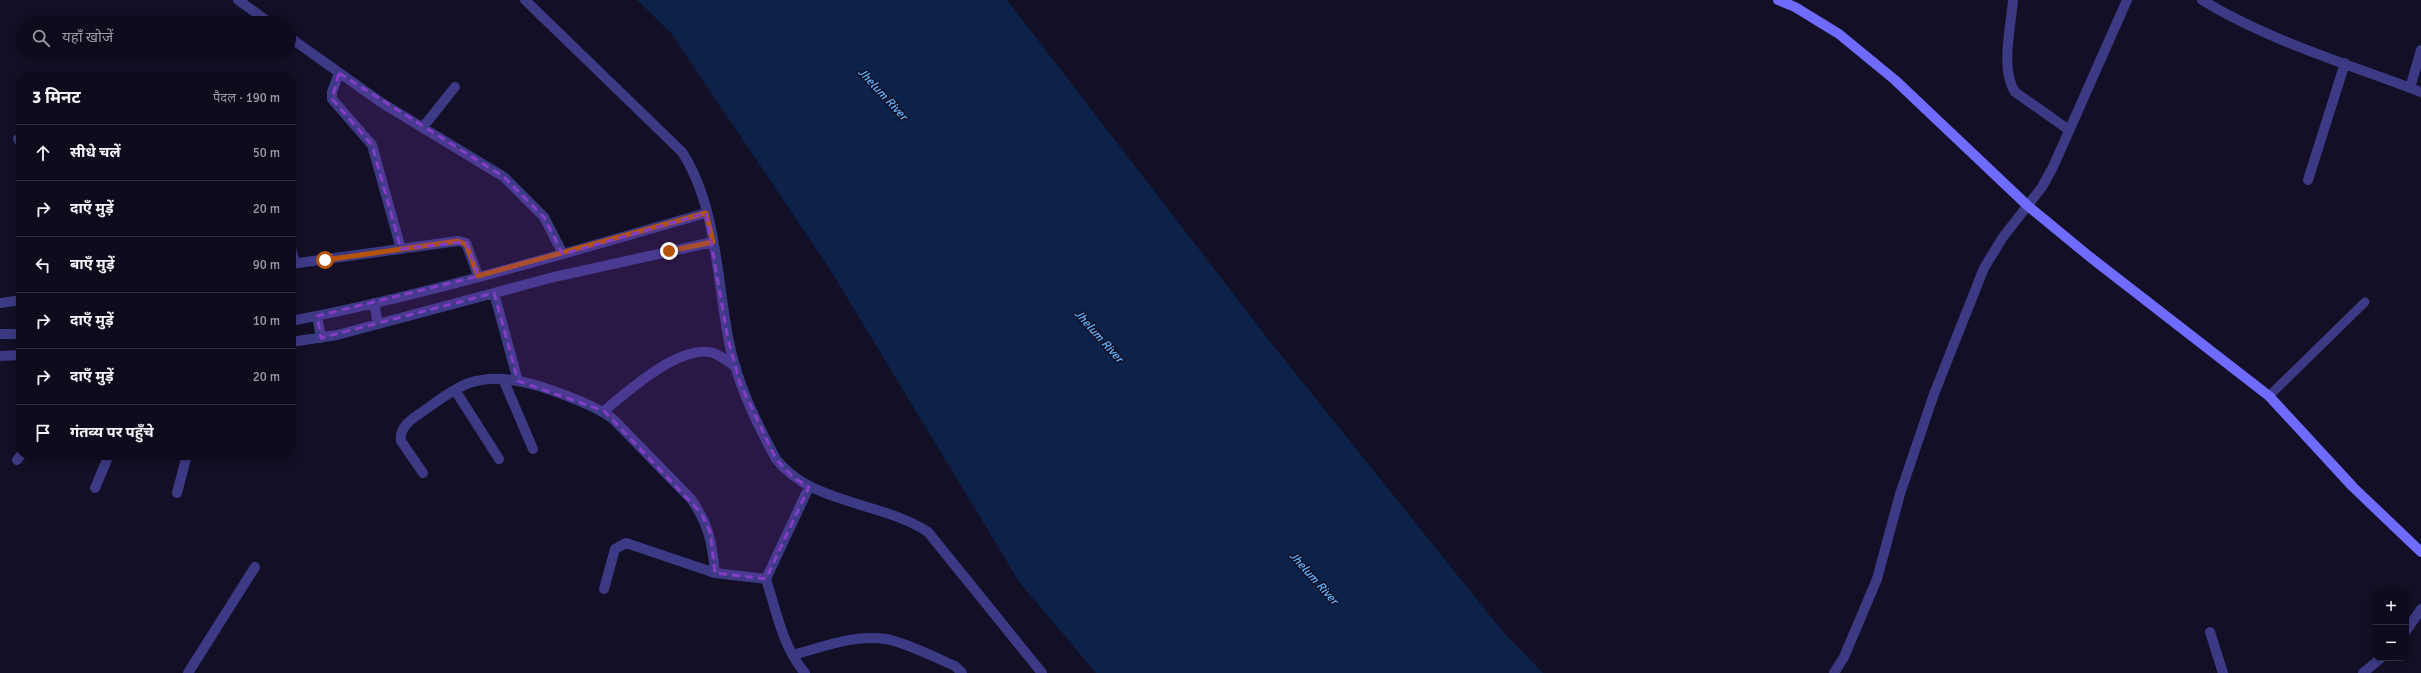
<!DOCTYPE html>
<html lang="hi">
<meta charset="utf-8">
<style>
:root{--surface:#0e0b1c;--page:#171425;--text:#f1f3f6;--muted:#9b9ba3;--line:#2e2b3b}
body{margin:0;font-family:Signika,"Noto Sans Devanagari",sans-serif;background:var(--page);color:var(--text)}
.controls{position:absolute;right:12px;bottom:12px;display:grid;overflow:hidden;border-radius:8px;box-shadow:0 2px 10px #0003}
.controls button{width:36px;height:36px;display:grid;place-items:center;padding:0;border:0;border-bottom:1px solid var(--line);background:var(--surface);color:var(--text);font:20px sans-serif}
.stop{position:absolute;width:12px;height:12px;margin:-9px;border:3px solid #b45309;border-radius:50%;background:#fff}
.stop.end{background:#b45309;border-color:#fff;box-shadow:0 1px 4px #0008}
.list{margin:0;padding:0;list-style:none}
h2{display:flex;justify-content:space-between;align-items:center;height:52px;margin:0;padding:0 16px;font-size:17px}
h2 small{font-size:13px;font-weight:400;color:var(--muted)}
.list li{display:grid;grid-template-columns:26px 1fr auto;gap:12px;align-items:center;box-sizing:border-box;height:56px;padding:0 16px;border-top:1px solid var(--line)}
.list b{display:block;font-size:15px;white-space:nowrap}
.list em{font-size:13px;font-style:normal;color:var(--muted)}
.icon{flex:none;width:22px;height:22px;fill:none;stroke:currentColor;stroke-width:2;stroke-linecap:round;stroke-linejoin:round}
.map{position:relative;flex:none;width:2421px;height:673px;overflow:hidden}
.search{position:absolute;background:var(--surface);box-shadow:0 2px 10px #0003;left:16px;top:16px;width:280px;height:44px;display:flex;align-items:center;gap:10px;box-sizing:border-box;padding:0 14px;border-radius:22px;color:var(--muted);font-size:15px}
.panel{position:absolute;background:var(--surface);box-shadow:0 2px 10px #0003;left:16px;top:72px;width:280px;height:388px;border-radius:16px}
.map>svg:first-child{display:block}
</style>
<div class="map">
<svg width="2421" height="673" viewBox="0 0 2421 673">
<rect width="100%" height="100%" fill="#130f26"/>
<path fill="#0c2248" d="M637 0H1007L1272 344 1504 633 1543 673H1096L1020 583 831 271 671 33Z"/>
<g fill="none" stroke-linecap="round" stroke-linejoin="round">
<path stroke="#3d3a85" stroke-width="9" d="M2269 396 2365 302"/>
<path stroke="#3d3a85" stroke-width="10" d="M238 0 270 23
M525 0 682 152C716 204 717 278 728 337 736 381 755 420 776 459 812 505 881 501 928 532L1042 673
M2013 0C2011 27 2000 69 2015 92L2069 130
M2202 0C2269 41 2348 64 2421 92
M289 37 382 103 504 177 544 217 563 254
M339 73 332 92V99L372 145 401 249
M2410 88 2421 50
M423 127 455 87
M18 139 21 144
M2308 180 2345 63
M291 248 295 263
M291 264 458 241 466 243 478 276
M494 293 518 381
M0 303 21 300
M374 303 378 324
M317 316 321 338
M291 321C431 294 569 252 706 213
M0 334H21
M291 342 337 335 554 277 713 242
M0 356 21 355
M503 379 533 449
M455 390 499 459
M604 411C628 391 675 348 709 352 719 353 728 362 736 367
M17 460 21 455
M423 473 401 441C399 425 414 418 425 410 439 400 453 389 469 383 484 378 503 378 518 381 541 385 596 405 613 419L691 499C709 525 712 542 715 573
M95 488 109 455
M177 493 187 455
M604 589 615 549 626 543 715 573 766 579
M2406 631 2421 609
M2210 632 2223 673
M793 655C823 647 855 634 886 639 905 642 936 658 955 666L962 673
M188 673 255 567
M805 673C783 648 776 610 766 579L809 487
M1834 673 1844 657 1877 579 1900 494 1934 394 1984 268 2003 237 2042 187 2053 167 2127 0
M2363 673 2381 658"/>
<path stroke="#6f6bff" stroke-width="10" d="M1778 0 1795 7 1839 34 1895 80 2028 206 2090 257 2269 396 2353 487 2421 552"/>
</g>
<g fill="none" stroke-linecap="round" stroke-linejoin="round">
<path stroke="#b45309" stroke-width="5" d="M325 260 458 241 466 244 478 276 706 213 713 242 669 251"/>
</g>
<path fill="#843dc5" fill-opacity="0.2" stroke="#843dc5" stroke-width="3" stroke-dasharray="8 5" stroke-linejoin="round" d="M339 73 504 177 544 217 563 254 706 213 728 339 740 383 776 459 793 477 809 487 766 579 715 573 710 532 701 513 604 411 518 381 494 293 321 338 317 316 478 276 466 242 401 249 372 145 332 99Z"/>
<g text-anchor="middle" stroke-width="3" stroke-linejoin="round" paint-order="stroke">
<g font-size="12" font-style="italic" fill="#62b6ff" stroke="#130f26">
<text transform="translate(883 94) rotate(47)" y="4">Jhelum River</text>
<text transform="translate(1099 336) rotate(48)" y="4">Jhelum River</text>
<text transform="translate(1314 578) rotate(48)" y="4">Jhelum River</text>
</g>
</g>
</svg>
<div class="controls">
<button>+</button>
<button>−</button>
</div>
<div class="stop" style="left:325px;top:260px"></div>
<div class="stop end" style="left:669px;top:251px"></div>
<div class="search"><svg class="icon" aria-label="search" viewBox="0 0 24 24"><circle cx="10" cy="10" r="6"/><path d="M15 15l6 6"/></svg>यहाँ खोजें</div>
<section class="panel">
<h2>3 मिनट<small>पैदल · 190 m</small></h2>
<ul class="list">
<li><svg class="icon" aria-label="ahead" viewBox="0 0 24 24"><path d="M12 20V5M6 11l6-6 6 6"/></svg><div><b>सीधे चलें</b></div><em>50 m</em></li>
<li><svg class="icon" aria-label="right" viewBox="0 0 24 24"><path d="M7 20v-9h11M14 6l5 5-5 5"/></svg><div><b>दाएँ मुड़ें</b></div><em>20 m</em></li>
<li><svg class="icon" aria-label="left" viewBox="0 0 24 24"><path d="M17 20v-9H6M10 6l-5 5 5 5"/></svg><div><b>बाएँ मुड़ें</b></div><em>90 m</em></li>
<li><svg class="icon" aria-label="right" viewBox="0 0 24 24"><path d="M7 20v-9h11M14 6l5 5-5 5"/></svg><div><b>दाएँ मुड़ें</b></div><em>10 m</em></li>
<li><svg class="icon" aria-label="right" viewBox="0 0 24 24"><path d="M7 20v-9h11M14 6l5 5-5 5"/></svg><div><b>दाएँ मुड़ें</b></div><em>20 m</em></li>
<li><svg class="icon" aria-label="arrive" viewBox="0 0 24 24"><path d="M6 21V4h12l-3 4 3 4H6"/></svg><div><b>गंतव्य पर पहुँचे</b></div></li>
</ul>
</section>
</div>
